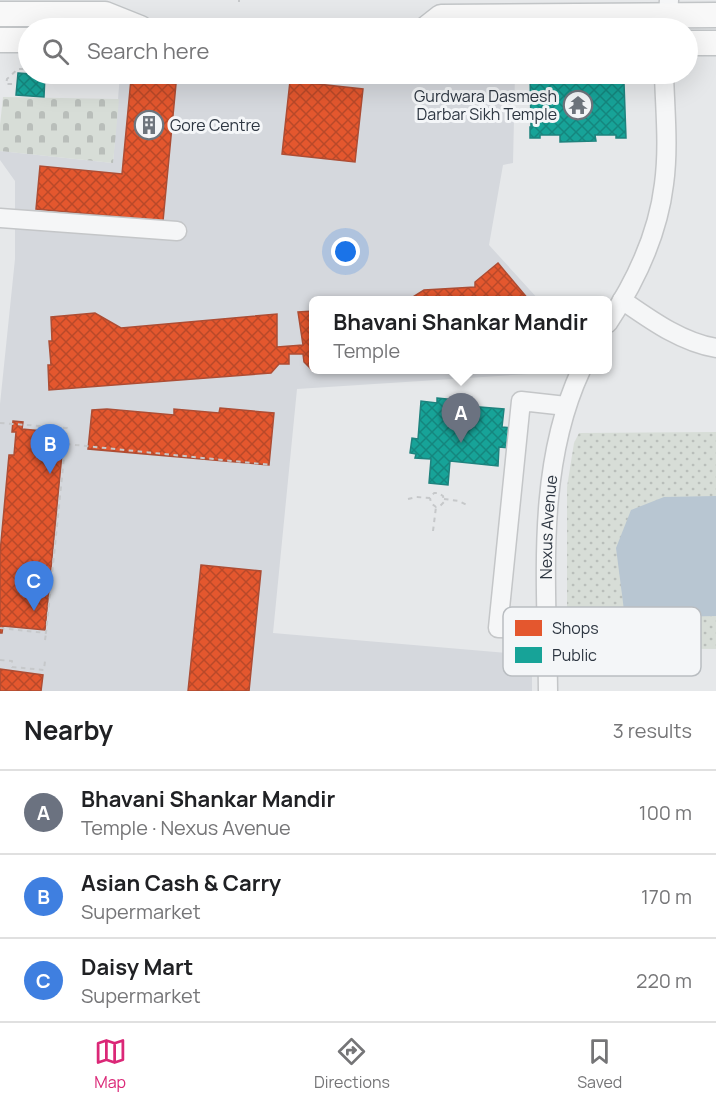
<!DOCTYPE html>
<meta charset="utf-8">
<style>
:root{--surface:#fff;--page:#f2f2f2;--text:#202124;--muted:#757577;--line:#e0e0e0;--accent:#db2777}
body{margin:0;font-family:Manrope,sans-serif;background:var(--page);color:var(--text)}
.you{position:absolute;left:346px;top:252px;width:21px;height:21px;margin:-15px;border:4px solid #fff;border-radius:50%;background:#1a73e8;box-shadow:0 0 0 9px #1a73e833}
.badge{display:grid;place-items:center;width:39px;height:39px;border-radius:50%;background:var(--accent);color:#fff;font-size:20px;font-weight:700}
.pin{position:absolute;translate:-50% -50px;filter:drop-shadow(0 2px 3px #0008)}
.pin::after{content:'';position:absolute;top:32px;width:21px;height:18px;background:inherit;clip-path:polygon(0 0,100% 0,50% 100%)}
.popup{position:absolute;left:309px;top:296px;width:303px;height:78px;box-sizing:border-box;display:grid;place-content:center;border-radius:9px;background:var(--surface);filter:drop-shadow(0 2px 4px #0005);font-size:20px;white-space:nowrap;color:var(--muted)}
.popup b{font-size:22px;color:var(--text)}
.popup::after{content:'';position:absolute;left:50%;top:100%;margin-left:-12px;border:12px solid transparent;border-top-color:var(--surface)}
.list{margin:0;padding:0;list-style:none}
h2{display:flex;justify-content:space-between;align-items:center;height:78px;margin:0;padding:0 24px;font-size:26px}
h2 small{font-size:20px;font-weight:400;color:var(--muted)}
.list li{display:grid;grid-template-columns:39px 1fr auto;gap:18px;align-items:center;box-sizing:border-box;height:84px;padding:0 24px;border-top:2px solid var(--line)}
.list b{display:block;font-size:22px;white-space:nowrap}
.list p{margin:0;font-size:20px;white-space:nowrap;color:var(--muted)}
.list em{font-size:20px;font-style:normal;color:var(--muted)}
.icon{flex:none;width:33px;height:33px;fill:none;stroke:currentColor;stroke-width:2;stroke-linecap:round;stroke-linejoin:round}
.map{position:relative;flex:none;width:716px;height:691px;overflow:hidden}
.search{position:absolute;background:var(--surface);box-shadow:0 6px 24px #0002;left:18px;right:18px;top:18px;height:66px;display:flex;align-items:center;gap:15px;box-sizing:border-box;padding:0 21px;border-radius:33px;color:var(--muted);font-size:22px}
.sheet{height:330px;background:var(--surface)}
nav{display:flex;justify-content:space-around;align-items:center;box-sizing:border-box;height:84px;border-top:2px solid var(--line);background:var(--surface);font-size:16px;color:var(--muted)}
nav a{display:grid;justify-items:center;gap:3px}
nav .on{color:var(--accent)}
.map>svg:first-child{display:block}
</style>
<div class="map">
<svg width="716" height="691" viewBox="0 0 716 691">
<defs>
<pattern id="grass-dots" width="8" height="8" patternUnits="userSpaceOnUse" patternTransform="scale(1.5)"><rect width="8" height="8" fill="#d7ddd7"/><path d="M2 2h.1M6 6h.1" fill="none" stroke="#b9beba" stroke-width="1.8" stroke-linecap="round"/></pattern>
<pattern id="cemetery-stones" width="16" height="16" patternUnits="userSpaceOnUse" patternTransform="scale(1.5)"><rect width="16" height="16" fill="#d7ddd7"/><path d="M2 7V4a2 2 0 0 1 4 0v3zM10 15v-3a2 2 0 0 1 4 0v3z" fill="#b9beba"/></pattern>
<pattern id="shops-cross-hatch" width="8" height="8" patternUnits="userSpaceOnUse" patternTransform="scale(1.5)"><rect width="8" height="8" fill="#e4572e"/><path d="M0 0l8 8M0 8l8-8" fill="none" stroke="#b94929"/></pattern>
<pattern id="public-cross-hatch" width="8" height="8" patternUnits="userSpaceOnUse" patternTransform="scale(1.5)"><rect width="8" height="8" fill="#17a398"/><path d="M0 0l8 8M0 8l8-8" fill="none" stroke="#15867e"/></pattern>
</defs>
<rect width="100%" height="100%" fill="#e6e8ea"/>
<path fill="#d5d8dd" d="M120 74H515L513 163 503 165 489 245 539 300H314V370H562L560 372 297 389 273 633 532 655V691H0V404L15 259V181L0 160V151L113 163Z"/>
<path fill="url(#grass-dots)" d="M716 432V649L567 648V487L574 443 579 433Z"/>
<path fill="url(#cemetery-stones)" d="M3 97 119 99 113 163 0 151V125Z"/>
<path fill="#b8c6d2" d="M716 496V616L625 618 616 548 631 510 664 497Z"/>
<path fill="url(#shops-cross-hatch)" stroke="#ad4d34" stroke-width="1.5" d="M131 79 176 84 163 221 36 209 40 166 122 174Z
M290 81 363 89 355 162 282 154Z
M498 263 529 300H408L424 290 475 287V282Z
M314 311V370H319H312L304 362 303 354H289V364H279L271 373 49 390 48 365H51L49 341H52L51 317 95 313 121 328 277 314V347L303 345 298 312Z
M220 408 274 413 269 465 88 449 92 410 107 409 174 415V409L219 413Z
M13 421 23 422 22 429 64 433 45 630 3 626 2 633H0V553L9 455H14L16 432H12Z
M201 565 261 571 249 691H188Z
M0 669 43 675 41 691H0Z"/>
<path fill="url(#public-cross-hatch)" stroke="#1e837e" stroke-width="1.5" d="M18 73 45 75 44 97 16 95Z
M530 74H539V76H565V74H589V76L626 74V83H624L626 138H616V135H595L596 141 560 142V135H540V138H530V127H531Z
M437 398 456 400 455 405 504 409 502 427 513 428 511 448 499 447 498 466 450 461 448 485 429 483 431 459 415 458 416 454 410 453 412 438 418 439 421 401 437 403Z"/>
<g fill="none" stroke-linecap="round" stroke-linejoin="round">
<g stroke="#c4c6c8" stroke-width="21">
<g id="minor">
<path d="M667 28 669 0"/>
<path d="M0 218 177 231"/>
<path d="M622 300C651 320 681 342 716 348"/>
<path d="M608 323C636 281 658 234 664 184 669 147 665 110 664 74"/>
<path d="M548 629 498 628 521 401 566 406"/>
<path id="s1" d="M548 691C547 584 535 469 581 370"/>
</g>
</g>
<g stroke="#c2c5c7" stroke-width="27">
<path id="major" d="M0 14H105L140 28
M427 28 441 17 716 15
M0 40H28
M688 43H716"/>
</g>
<path stroke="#c6c8ca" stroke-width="2" stroke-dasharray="4.5 4.5" stroke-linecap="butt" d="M239 0V2
M12 84H6L7 79 18 69H28
M0 423 67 428 46 633 0 628
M66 444 272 465
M408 499 416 497 430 498 434 493H438L443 496 444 502 440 506 436 507 431 503 430 498
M444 499 459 501 467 505
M433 531 436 507
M45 640 46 633
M0 660 12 661V667L44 670 45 661"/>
<use href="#minor" stroke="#f5f6f7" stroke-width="18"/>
<use href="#major" stroke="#f8f8f8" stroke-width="24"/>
</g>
<defs>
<g id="temple-ring" transform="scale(1.5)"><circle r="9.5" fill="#f4f6f8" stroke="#6e757d" stroke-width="1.5"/><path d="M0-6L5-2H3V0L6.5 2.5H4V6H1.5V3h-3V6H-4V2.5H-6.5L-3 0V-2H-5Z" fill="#6e757d"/></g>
<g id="building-ring" transform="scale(1.5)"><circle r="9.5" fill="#f4f6f8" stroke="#6e757d" stroke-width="1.5"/><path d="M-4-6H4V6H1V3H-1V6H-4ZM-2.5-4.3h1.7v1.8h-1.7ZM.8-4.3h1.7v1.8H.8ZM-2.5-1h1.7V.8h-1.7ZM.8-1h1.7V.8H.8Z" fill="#6e757d"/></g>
</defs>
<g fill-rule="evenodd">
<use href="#temple-ring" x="578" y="105"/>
<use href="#building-ring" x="149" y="125"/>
</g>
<g text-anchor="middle" stroke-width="6" stroke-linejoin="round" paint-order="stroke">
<g font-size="16" fill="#2e3742" stroke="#f4f6f8" text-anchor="end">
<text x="557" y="102">Gurdwara Dasmesh<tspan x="557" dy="18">Darbar Sikh Temple</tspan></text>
<text x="170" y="131" text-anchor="start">Gore Centre</text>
</g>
<g font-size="16" fill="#2e3742" stroke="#f4f6f8">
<text dy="6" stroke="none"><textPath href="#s1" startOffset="164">Nexus Avenue</textPath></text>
</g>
</g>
<rect x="503" y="607" width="198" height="69" rx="9" fill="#f4f6f8" stroke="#b9bdc1" stroke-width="1.5"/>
<rect x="515" y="620" width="27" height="16" fill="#e4572e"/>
<rect x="515" y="647" width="27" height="16" fill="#17a398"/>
<g font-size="16" fill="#2e3742">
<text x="552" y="634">Shops</text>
<text x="552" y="661">Public</text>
</g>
</svg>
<div class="you"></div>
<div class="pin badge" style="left:461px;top:443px;background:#6b7280">A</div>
<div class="popup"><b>Bhavani Shankar Mandir</b>Temple</div>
<div class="pin badge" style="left:50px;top:474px;background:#3f7fe0">B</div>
<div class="pin badge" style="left:34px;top:611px;background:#3f7fe0">C</div>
<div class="search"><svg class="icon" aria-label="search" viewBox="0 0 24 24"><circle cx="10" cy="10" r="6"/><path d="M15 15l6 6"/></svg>Search here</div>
</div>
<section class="sheet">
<h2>Nearby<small>3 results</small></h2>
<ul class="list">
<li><span class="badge" style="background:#6b7280">A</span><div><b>Bhavani Shankar Mandir</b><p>Temple · Nexus Avenue</p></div><em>100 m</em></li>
<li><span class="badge" style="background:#3f7fe0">B</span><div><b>Asian Cash &amp; Carry</b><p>Supermarket</p></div><em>170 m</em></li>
<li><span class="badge" style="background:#3f7fe0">C</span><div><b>Daisy Mart</b><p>Supermarket</p></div><em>220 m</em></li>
</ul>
</section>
<nav>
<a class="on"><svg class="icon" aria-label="map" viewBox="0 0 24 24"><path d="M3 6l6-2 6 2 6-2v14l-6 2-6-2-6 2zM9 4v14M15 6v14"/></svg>Map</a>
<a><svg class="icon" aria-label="directions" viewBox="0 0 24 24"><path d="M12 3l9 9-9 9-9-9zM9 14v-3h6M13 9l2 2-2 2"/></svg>Directions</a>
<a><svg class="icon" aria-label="saved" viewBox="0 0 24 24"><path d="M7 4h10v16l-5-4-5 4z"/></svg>Saved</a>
</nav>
